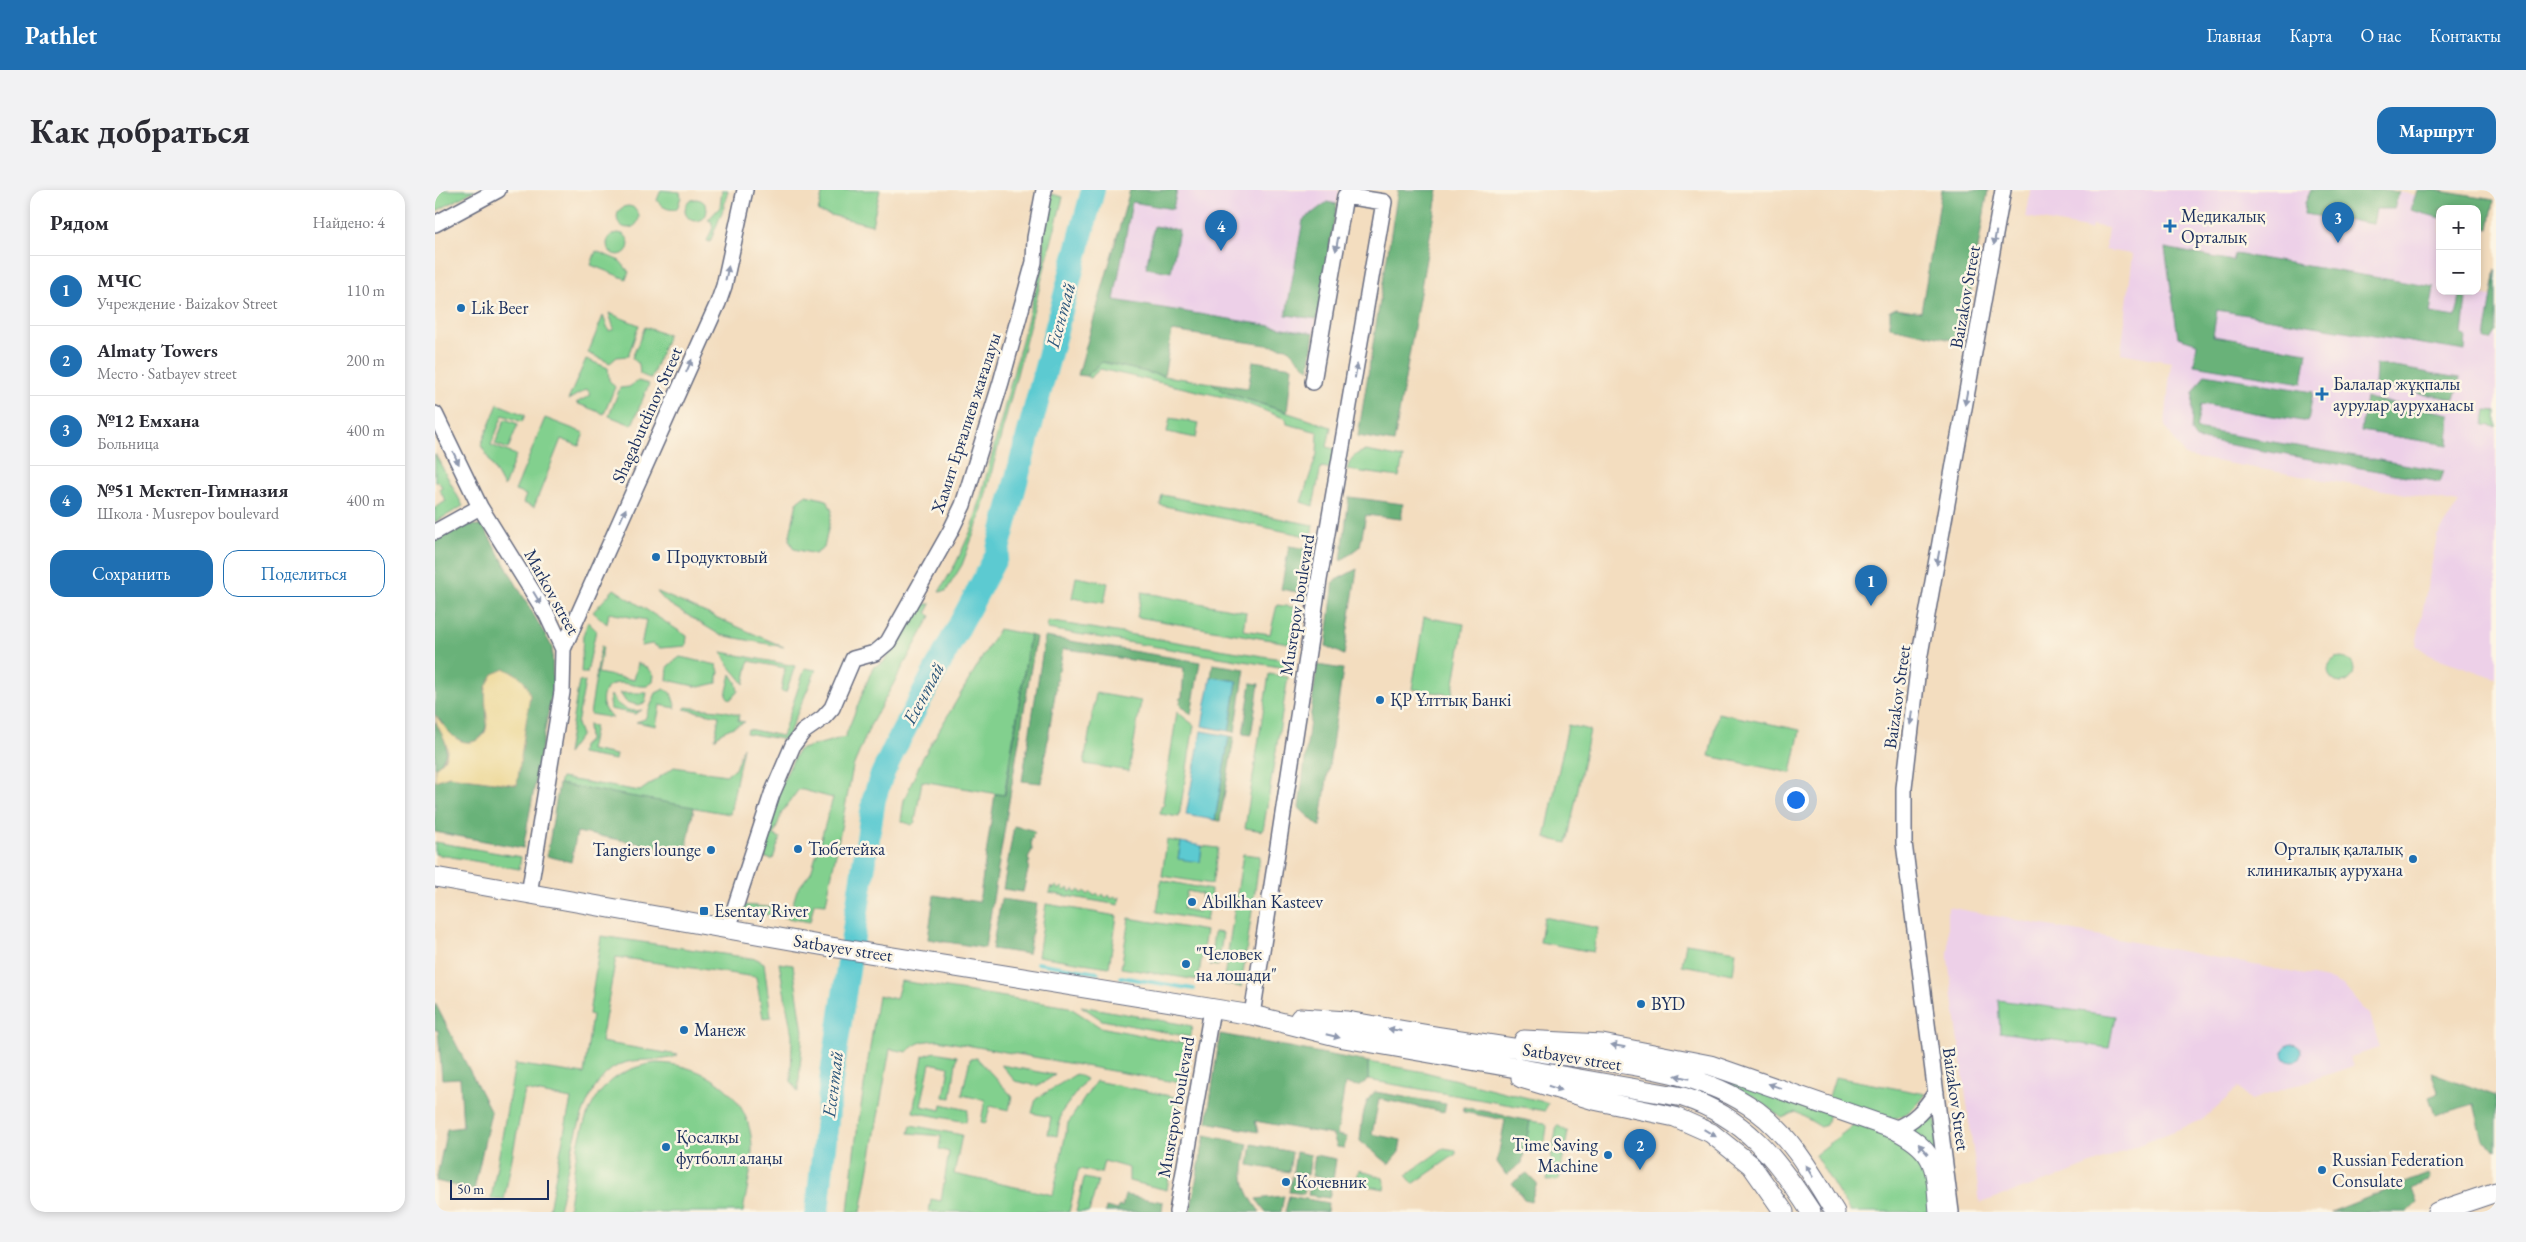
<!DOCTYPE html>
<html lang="ru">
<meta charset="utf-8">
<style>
:root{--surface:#fff;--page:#f2f2f3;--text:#2b2b33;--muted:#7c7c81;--line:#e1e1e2;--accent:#1f6fb2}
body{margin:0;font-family:"EB Garamond",serif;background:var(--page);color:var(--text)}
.controls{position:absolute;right:15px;top:15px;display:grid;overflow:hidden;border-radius:10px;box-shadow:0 2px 8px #0003}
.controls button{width:45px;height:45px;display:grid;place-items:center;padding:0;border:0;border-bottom:1px solid var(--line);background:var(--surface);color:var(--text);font:25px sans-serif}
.scale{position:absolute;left:15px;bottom:12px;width:99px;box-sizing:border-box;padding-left:5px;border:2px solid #1b2f5e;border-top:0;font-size:14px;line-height:18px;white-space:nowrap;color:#1b2f5e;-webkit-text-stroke:4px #fcf5e5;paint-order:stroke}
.you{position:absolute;left:1360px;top:609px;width:18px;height:18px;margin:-12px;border:4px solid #fff;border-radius:50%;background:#1a73e8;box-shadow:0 0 0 8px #1a73e833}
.badge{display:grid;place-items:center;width:32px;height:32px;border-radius:50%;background:var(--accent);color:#fff;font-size:16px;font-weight:700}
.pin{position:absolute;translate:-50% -41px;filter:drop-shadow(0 1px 2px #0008)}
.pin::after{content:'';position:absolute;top:26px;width:18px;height:15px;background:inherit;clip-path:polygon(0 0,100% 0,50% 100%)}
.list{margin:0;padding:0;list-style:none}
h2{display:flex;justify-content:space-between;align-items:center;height:65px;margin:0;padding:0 20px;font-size:21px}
h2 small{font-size:16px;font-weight:400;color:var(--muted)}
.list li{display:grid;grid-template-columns:32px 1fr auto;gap:15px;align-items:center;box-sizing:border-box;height:70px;padding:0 20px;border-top:1px solid var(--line)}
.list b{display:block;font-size:19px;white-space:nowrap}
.list p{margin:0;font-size:16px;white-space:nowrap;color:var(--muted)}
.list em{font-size:16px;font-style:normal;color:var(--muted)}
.actions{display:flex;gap:10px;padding:15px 20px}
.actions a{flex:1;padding:11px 0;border:1px solid var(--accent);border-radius:15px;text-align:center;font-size:18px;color:var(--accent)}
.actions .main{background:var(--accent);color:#fff}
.map{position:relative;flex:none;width:2061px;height:1022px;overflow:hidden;border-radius:15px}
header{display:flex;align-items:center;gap:30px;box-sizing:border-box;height:70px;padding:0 25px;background:var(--accent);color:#fff}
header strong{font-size:24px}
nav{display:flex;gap:28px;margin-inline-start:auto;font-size:18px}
.intro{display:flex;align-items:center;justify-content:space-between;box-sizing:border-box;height:120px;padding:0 30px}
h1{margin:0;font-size:35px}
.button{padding:12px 22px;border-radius:15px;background:var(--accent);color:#fff;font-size:18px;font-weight:700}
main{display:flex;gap:30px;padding:0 30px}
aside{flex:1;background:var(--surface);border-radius:15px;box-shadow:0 2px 8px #0003}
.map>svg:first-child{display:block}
</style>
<header>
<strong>Pathlet</strong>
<nav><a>Главная</a><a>Карта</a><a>О нас</a><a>Контакты</a></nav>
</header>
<div class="intro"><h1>Как добраться</h1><a class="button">Маршрут</a></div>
<main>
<aside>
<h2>Рядом<small>Найдено: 4</small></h2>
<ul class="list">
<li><span class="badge">1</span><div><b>МЧС</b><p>Учреждение · Baizakov Street</p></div><em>110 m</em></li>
<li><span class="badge">2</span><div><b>Almaty Towers</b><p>Место · Satbayev street</p></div><em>200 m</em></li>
<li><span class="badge">3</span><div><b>№12 Емхана</b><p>Больница</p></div><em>400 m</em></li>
<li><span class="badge">4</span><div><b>№51 Мектеп-Гимназия</b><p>Школа · Musrepov boulevard</p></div><em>400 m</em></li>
</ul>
<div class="actions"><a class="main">Сохранить</a><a>Поделиться</a></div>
</aside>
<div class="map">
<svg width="2061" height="1022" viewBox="0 0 2061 1022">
<rect width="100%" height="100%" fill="#fcf5e5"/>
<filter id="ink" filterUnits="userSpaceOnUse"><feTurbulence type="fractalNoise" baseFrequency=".02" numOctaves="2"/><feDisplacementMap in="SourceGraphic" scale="10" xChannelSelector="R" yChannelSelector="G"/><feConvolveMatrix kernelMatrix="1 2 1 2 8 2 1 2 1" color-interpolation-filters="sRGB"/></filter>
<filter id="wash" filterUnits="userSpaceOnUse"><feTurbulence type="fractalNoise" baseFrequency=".0096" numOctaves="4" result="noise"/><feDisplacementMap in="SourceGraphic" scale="20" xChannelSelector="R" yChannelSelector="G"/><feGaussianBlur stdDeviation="1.12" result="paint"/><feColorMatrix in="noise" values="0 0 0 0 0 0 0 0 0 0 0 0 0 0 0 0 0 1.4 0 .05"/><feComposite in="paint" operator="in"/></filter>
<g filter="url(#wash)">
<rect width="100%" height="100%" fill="#f3ddbf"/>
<path fill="#edd0e8" d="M695 0H904L879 143 666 108Z
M1596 0H1952L2055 18 2045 80 2042 79V19H2005V101H2026L2056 106 2061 78V488L1996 466 1981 455 2002 346 2024 313 1750 266 1730 236 1736 172 1686 163 1698 64 1670 60 1673 38 1657 35 1656 39 1591 27Z
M1513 717 1898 790 1908 795 1927 818 1935 824 1945 858 1914 867 1918 876 1816 910 1803 898 1767 930 1623 987 1545 1013 1513 769Z"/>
<path fill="#82d08e" stroke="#4e8076" d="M0 0H40L0 22Z
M226 0 245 2 246 7 242 19C234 21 226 17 222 10Z
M287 0H293L289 17 275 52 272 51 278 37 276 31 273 30 285 17Z
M388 0H445L437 35 383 22Z
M617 4 628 7 545 327 527 375 511 401 504 402 521 373 538 336 609 67 608 50Z
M250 20a11 11 0 1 1 22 0a11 11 0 1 1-22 0Z
M182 27a11 11 0 1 1 22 0a11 11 0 1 1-22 0Z
M172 54a11 11 0 1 1 22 0a11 11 0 1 1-22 0Z
M161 61 185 71 194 82 191 89 156 75Z
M174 123 204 135 193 166 182 167 175 173 153 163 168 126 174 141 179 139Z
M210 137 233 145 216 189 205 184 204 174 197 168Z
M151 169 173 178 174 190 180 197 169 224 141 213 156 205 152 199 133 210Z
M667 172 729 186 777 193 789 202 896 237 892 257 902 260 898 279 886 277 878 316 866 312 882 264 883 242 852 234 851 229 802 210 665 179 655 188 651 186Z
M203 191 214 194 197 235 174 226 185 198 194 197Z
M63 214 90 225 87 232 68 225 56 255 81 265 69 297 46 255Z
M2051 220 2061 221V237L2049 235Z
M110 228 149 243 144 256 126 249 99 317 88 313 91 305 80 301Z
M735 228 764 233 761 248 732 242Z
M70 229 83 234 73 259 60 254Z
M931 261 968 268 964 287 912 280C915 269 919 263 931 261Z
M0 264 28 316 0 332V318L11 311 4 299 7 297 3 291 0 292Z
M371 305 392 310 397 321 389 358 380 364 359 359 354 350 362 312Z
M727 305 878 335 876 347 725 315Z
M641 387 673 393 669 413 637 408Z
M179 399 252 446 251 456 225 458 217 454 206 456 211 430 174 423 172 434 158 422Z
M222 402H223L349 457 285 445 231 412Z
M707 402 811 422 808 440 835 444 842 415 865 418 859 454 702 427Z
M486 414H496L492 422 496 426 435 536 418 577 391 714 379 713 375 732 306 720 308 715 333 717 355 723 362 700 376 682 398 608 364 599 347 622 339 645 345 648 338 669H335L321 665 341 605 363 560 410 547 438 477 448 473Z
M989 427 1029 434 1017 505 977 499Z
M613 431 852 470 851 478 612 439Z
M153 432 161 440 152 483H146L148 445Z
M564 439 595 445 569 605 487 591 480 632 477 635 466 631 469 610 487 569Z
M166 456 168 457 163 483 199 490 203 473 213 478 219 485 218 492 212 496C202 497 193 493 184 493 167 494 160 516 178 528L155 524Z
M287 462 360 476 351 502 346 501 350 478 314 471 309 494C299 480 294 479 287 462Z
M1893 480a13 13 0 1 1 26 0a13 13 0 1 1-26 0Z
M245 467 282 475 284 482 282 493 264 497 232 490 233 476Z
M370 478 381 480 351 550 311 543 313 539 347 546Z
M296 484 301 492 303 501 295 510 291 505Z
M834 484 853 487 828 641 810 638Z
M144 491 150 492 142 534 146 545 132 564Z
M229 499 236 503 241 518 225 515 221 536 201 532 210 529 221 503Z
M185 503H212L210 513 203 515 191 512Z
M661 503 706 511 694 581 649 574Z
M176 505C183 517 193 523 207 520L200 524 175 519 174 512Z
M251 517C269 520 287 518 304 525L303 531 310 532 287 542 280 549 284 526 249 519Z
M742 522 759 535 744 627 725 624 726 617 730 614 728 612Z
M1283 523 1365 540 1356 583 1274 566Z
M153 535 160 536 155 560 181 565 180 570 146 564 147 556 154 551Z
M1133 535 1155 540 1132 653 1110 648Z
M308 557 295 624 124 594 126 588 205 601 239 577 291 585 300 579Z
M732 650 746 652 743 668 765 672 767 656 783 658 777 694 727 686Z
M0 652 86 667 84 679 0 664Z
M808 664 825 666 806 797 788 794Z
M726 690 776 700 775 711 766 709 767 704 752 701 748 719 764 722 765 718 773 719 771 731 722 722Z
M616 696 618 699 622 696 624 700 627 697 630 701 633 698 635 702 639 699 641 703 645 700 647 704 650 701 653 705 656 702 659 706 662 703 665 707 668 704 671 708 674 705 676 709 680 706 682 709 685 707 684 715 614 703Z
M611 714 682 726 674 777 603 766Z
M1109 727 1163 738 1158 762 1105 752Z
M694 728 771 741 763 790 686 778Z
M779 742 788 743 783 776 775 775Z
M166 746 322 769 329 773 336 827 328 828 321 787 181 767 166 852 243 865C225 874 203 866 184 875 144 892 133 982 124 1020L114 1019 136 909 90 900 69 1010 56 1009 80 874 149 884 157 825 154 824Z
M1251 753 1301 761 1298 784 1247 775Z
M344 773 358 775 368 842 363 902 356 891 357 845Z
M466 791 634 817 665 837 751 854 745 893 503 850C490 851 482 851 472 862L455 859 426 1022H413L419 962 443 805 461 809Z
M1563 810 1680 826 1674 858 1565 842Z
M646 816 757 836 755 847 667 830Z
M500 862 522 866 516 908 509 907 514 877 495 873 486 916 506 920 507 914 533 920 531 932 478 922 488 866Z
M542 868 577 906 574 920 555 916 551 933 546 932 550 910 527 905 535 869Z
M933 872 990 882 1113 913 1110 921 933 890Z
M221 873C272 874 318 907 317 961 317 981 311 1002 308 1022H133C143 960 142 883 221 873Z
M566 875 620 885 603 896 580 891Z
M641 884 651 889 626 923 622 946 613 944 616 927 597 923 601 909Z
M1277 886 1294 888 1394 923 1391 935 1386 937 1361 922 1347 928 1319 907Z
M1400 887 1491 904C1460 947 1434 925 1393 910Z
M661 891 745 908 732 1000 694 991V978L669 971 666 983 644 979 634 1022H494L496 1009 506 1011 514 962 504 959 506 946 474 943 476 935 527 945 519 984 618 1005 633 933Z
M1499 915 1511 1022 1475 940Z
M1095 931 1110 933 1112 937 1110 950 1105 954 1091 951Z
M1421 933C1447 943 1482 950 1492 980 1496 993 1496 1009 1497 1022H1415L1380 965Z
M1122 935 1133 942 1124 990 1112 991Z
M1009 958 1021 960V964L978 994 971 985Z
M924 980 948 988 950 995 949 999 921 994Z
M649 988 663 991 654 1022H641Z"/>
<path fill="#69b279" stroke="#42706c" d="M695 0H742L738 19 697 12 679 110 879 143 874 180 852 158 737 141 729 186 667 172 651 186 643 185Z
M963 0H1003L959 252 923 246Z
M1507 0H1553L1527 152 1455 137V121L1461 118 1486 122Z
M1876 0H1951L1964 2 1959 19H1941L1938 34 1869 24 1870 13Z
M1982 0H1999L2059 10 2054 39 2042 37V19H2005V28L1976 20Z
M892 12 902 14 882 129 851 125 868 30Z
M719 36 744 40 736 82 711 78Z
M1730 58 1798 71 1800 64 1999 97 1995 123 2021 127 2025 106 2031 108 2027 145 2031 146 2030 161 1782 120 1778 146 1872 162 1867 193 1759 175 1762 153 1743 147Z
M2061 79V142L2056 150 2050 149Z
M818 171 857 177 852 222 789 202 777 193 813 198Z
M1941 174 2025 188 2019 209 1940 196Z
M1770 184 1878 202 1873 232 1766 214 1761 239 2009 281 2005 292 1761 249 1756 242 1758 203Z
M1931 208 2015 224 2013 255 1926 241Z
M914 307 968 314 966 329 931 325 925 356 906 371Z
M29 334 48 336 117 457 118 497 88 658 0 642V591L14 586 82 595 51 497C50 514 58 544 40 551 32 554 24 551 18 546 11 540 7 531 0 525V350Z
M854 356 874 359 867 403 846 399Z
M922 379 909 465 891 456 899 391Z
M595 445 601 447 550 758 493 749 499 705 544 712 560 604 570 605Z
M610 447 765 472 756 525 744 513 746 511 744 509 747 507 749 478 657 464 655 462 628 459 624 480 622 482 623 485 621 486 623 489 620 491 622 494 620 496 621 498 606 593 587 591Z
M778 474 810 479 800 542 794 541 802 491 776 487Z
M882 475 908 479 885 637 864 618Z
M816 493 824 494 816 545 808 544Z
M0 532C12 546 17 565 0 578Z
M794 546 799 547 785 631 780 630Z
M124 594 259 617 251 662 142 642 136 672 112 666Z
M579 636 597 640 600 643 597 646 598 648 596 650 597 660 593 669 595 672 593 673 594 676 588 702 568 699Z
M566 709 602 714 593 764 557 759Z
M0 813 56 922 39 1000 1 991 12 939 28 937 25 888 7 889 3 840H0Z
M785 844 933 872V890L924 896 910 894 902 945 912 947 909 958 902 957 898 945 820 931 823 942 772 932Z
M1996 882 2061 906V960L2048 950 2039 914 2000 925 1994 907 2004 903Z
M940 902 1011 914 1009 922 944 909 937 944 966 950 964 962 954 974 925 951C927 936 927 911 940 902Z
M1029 917 1095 931 1087 973 1071 985 1062 972 1070 930 1028 922Z
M770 945 813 954C807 985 805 995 825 1022H755Z
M817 954 857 962 854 982 814 975Z
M861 962 876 965 873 985 858 982Z
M880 965 901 969 898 990 877 986Z
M1092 983 1102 993 1096 1011 1089 1009 1077 993Z
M1993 984 1995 989 1977 999 1982 1013 1973 1022H1896Z
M857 986 872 990 869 1004 854 1002Z
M876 990 897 994 894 1008 873 1005Z
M690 1005 728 1012 727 1022H670L671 1017 683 1020 684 1016 687 1017Z
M849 1006 846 1022H831L821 1009Z
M854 1006 893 1013 892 1022H850Z"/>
<path fill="#eeda9e" stroke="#84847e" d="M70 479C85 485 91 489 95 505L82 595 14 586 0 591V578C27 559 0 543 0 525 6 531 11 540 18 546 24 551 32 554 40 551 61 544 47 515 51 498 52 493 56 488 58 484Z"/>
<path fill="#5ccad1" stroke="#3c7c98" d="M776 487 802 491 794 541 767 536Z
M766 541 794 546 780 630 751 625Z
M746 652 767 656 765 672 743 669Z
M1848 863a9 9 0 1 1 18 0a9 9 0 1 1-18 0Z"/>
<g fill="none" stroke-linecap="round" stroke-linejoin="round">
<path stroke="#5ccad1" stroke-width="4" d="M602 773 663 783
M686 787 759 799"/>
<path stroke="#5ccad1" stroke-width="24" d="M382 1022 397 884 439 609 446 587 461 555 561 367 658 0"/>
</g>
</g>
<g filter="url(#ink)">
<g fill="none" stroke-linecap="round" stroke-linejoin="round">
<g stroke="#676c80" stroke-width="18">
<path id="minor" d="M0 34 63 0
M0 224 45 317 112 425 128 459 127 502 94 704
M0 342 45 317
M128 459 283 113 289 96 310 0
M293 739 337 604 358 555 368 542 388 528 397 518 418 469 440 463 453 452 515 342 528 315 566 192 599 72 600 48 609 0
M817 825 884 390 949 12 910 6 878 192
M1459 939C1479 932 1490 919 1501 902
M742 1022 777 819
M1516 1022 1469 653V598L1484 470 1568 0"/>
</g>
<g stroke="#676c80" stroke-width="21">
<path id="major" d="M0 687 390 756 817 825 909 848 1248 907C1310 927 1342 969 1376 1022
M865 828 912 831C974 842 1036 852 1098 861 1173 873 1259 875 1322 921 1357 947 1378 986 1400 1022
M1089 850 1167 854 1275 875 1459 939C1503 961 1500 977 1504 1022
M1086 888 1159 910 1240 927 1276 943 1316 975 1349 1022
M2002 1022 2061 1002"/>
</g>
<use href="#minor" stroke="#fff" stroke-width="15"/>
<use href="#major" stroke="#fff" stroke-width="19"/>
</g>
<defs><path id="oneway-solid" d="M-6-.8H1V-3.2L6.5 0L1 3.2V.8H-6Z" transform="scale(1.25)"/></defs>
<g fill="#8d97ae">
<use href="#oneway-solid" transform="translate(1560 48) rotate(100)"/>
<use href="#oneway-solid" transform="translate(902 54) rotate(100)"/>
<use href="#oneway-solid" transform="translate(292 83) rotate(-78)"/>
<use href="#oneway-solid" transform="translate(254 176) rotate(-66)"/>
<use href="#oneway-solid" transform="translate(921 181) rotate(-81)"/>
<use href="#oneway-solid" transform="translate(1531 208) rotate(100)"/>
<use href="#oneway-solid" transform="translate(21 268) rotate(65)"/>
<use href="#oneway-solid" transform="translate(188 325) rotate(-66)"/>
<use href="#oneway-solid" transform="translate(1503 368) rotate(100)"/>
<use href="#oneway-solid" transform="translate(102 408) rotate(59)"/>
<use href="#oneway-solid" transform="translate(1476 528) rotate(97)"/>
<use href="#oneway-solid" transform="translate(960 840) rotate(-170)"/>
<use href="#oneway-solid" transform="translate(898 846) rotate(14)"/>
<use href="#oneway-solid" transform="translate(1183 856) rotate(-170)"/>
<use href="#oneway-solid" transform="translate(1247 887) rotate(-167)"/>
<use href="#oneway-solid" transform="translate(1340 896) rotate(-160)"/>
<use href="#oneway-solid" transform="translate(1120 898) rotate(17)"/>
<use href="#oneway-solid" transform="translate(1275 943) rotate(31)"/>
<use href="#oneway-solid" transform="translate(1488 959) rotate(-131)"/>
<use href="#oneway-solid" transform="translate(1374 981) rotate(-122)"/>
</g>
</g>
<g fill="#1f6fb2" stroke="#fcf5e5" stroke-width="2">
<path d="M1732.5 28.5h5v5h5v5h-5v5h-5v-5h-5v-5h5z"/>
<circle cx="26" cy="118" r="5"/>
<path d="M1884.5 196.5h5v5h5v5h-5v5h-5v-5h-5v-5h5z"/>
<circle cx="221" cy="367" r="5"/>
<circle cx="945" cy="510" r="5"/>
<circle cx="363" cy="659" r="5"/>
<circle cx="276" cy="660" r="5"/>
<circle cx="1978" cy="669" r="5"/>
<circle cx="757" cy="712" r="5"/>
<rect x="264" y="716" width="10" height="10" rx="2.5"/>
<circle cx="751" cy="774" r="5"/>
<circle cx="1206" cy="814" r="5"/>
<circle cx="249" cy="840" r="5"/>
<circle cx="231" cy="957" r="5"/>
<circle cx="1173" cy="965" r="5"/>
<circle cx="1887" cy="980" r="5"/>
<circle cx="851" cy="992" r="5"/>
</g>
<g text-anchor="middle" stroke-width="5" stroke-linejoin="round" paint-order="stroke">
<g font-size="18" fill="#1b2f5e" stroke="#fcf5e5" text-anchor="start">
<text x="1746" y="32">Медикалық<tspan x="1746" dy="21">Орталық</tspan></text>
<text x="36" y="124">Lik Beer</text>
<text x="1898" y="200">Балалар жұқпалы<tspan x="1898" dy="21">аурулар ауруханасы</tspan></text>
<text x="231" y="373">Продуктовый</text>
<text x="955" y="516">ҚР Ұлттық Банкі</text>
<text x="373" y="665">Тюбетейка</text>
<text x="1968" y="665" text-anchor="end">Орталық қалалық<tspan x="1968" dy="21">клиникалық аурухана</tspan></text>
<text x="266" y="666" text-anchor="end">Tangiers lounge</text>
<text x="767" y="718">Abilkhan Kasteev</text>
<text x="279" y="727">Esentay River</text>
<text x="761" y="770">"Человек<tspan x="761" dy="21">на лошади"</tspan></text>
<text x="1216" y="820">BYD</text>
<text x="259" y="846">Манеж</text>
<text x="241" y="953">Қосалқы<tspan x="241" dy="21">футболл алаңы</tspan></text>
<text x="1163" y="961" text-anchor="end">Time Saving<tspan x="1163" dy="21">Machine</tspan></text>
<text x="1897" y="976">Russian Federation<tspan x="1897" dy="21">Consulate</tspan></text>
<text x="861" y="998">Кочевник</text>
</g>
<g font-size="18" fill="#1b2f5e" stroke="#fcf5e5">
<text transform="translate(1530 107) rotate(-80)" y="6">Baizakov Street</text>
<text transform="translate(212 225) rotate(-66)" y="6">Shagabutdinov Street</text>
<text transform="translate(531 233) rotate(-72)" y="6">Хамит Ерғалиев жағалауы</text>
<text transform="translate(117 402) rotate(61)" y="6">Markov street</text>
<text transform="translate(862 415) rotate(-81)" y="6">Musrepov boulevard</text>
<text transform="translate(1462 507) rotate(-82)" y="6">Baizakov Street</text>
<text transform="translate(408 758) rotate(9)" y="6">Satbayev street</text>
<text transform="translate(1137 867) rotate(9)" y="6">Satbayev street</text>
<text transform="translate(1521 909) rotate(82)" y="6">Baizakov Street</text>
<text transform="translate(741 917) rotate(-80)" y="6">Musrepov boulevard</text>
</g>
<g font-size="19" font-style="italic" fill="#2b567b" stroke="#fcf5e5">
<text transform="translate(625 125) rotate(-75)" y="7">Есентай</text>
<text transform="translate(488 503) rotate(-62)" y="7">Есентай</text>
<text transform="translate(397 894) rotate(-83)" y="7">Есентай</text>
</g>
</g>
</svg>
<div class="controls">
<button>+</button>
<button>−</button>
</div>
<div class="scale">50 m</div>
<div class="you"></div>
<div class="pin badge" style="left:1436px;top:416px">1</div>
<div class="pin badge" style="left:1205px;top:980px">2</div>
<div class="pin badge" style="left:1903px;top:53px">3</div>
<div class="pin badge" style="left:786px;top:61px">4</div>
</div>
</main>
